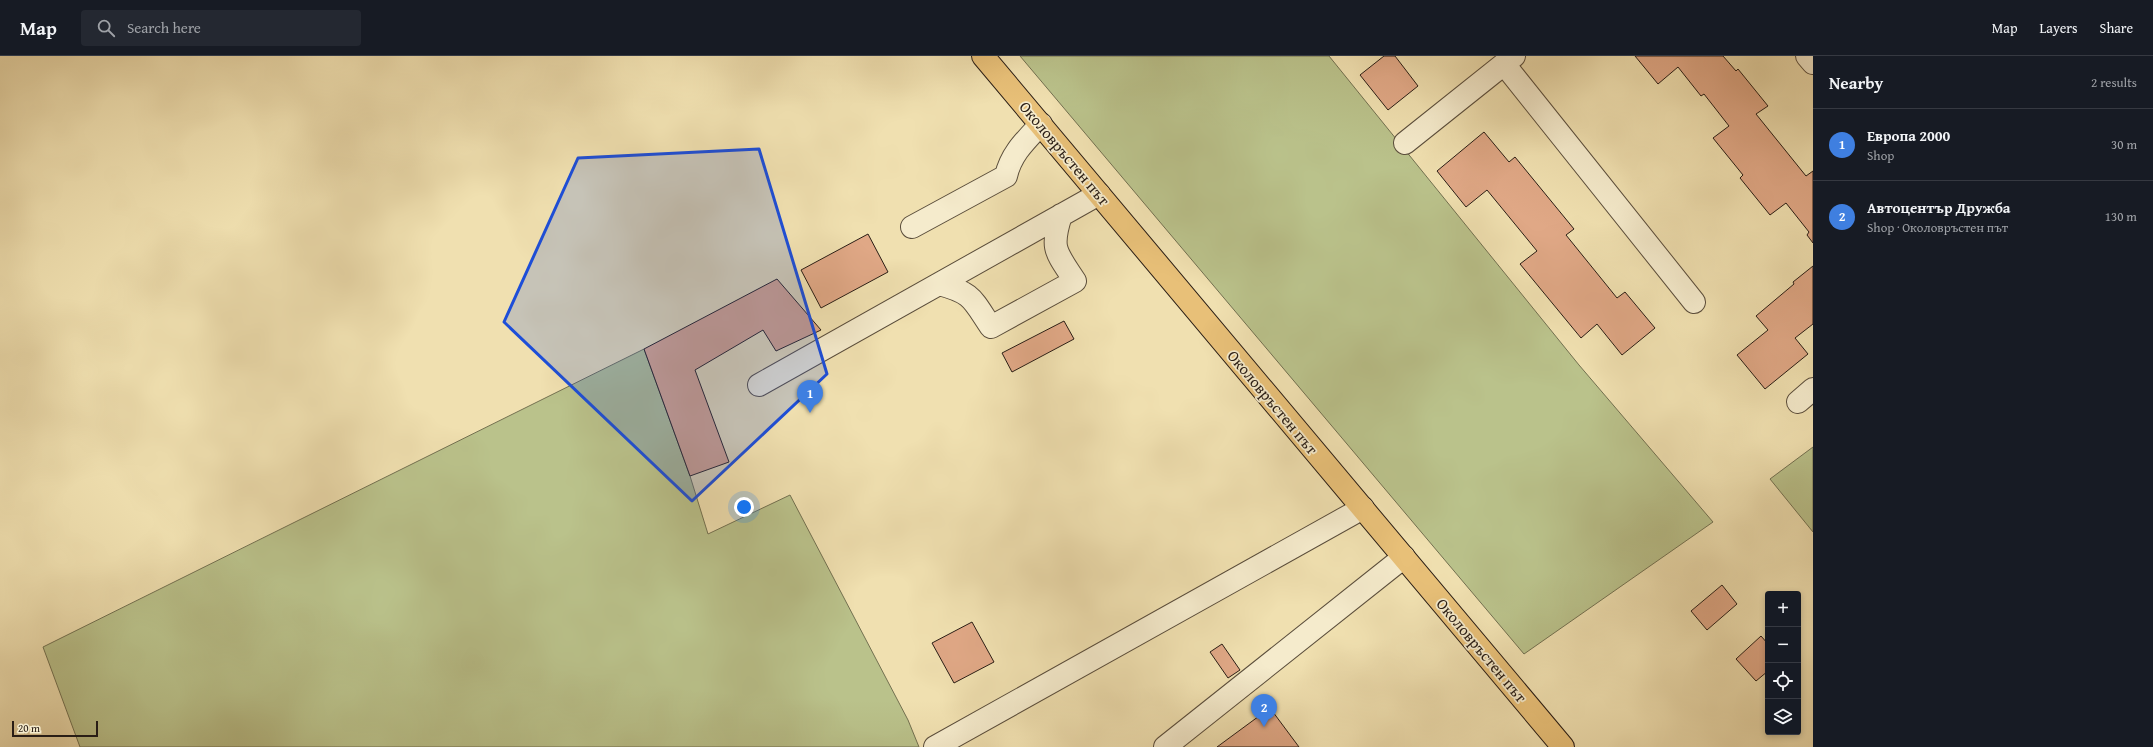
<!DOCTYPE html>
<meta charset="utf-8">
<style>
:root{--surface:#171b24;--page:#242831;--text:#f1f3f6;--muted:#9ea1a6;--line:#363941;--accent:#c59692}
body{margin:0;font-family:"Gentium Book Plus",serif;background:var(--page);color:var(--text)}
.controls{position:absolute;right:12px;bottom:12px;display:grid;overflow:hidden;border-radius:4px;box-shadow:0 2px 6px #0003}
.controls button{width:36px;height:36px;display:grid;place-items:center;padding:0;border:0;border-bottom:1px solid var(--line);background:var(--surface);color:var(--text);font:20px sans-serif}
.scale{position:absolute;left:12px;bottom:10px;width:86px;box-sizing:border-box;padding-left:4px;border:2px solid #291d15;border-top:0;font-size:11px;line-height:14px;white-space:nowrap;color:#291d15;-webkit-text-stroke:3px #f5ebcc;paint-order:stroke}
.you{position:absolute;left:744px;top:451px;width:14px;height:14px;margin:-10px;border:3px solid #fff;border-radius:50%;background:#1a73e8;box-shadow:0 0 0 6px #1a73e833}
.badge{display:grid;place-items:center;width:26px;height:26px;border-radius:50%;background:var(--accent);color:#fff;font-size:13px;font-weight:700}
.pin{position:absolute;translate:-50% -33px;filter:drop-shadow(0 1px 2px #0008)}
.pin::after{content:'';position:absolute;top:21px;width:14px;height:12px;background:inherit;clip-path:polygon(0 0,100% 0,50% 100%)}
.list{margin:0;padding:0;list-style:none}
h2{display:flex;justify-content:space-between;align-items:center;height:52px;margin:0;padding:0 16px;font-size:17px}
h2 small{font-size:13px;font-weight:400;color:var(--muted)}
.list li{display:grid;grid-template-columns:26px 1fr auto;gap:12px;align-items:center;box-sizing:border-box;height:72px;padding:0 16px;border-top:1px solid var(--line)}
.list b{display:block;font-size:15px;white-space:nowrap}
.list p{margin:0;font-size:13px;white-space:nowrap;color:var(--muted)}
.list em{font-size:13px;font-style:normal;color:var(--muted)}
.icon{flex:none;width:22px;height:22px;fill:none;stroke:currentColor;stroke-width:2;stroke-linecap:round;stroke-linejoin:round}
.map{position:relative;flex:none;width:1813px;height:691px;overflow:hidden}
header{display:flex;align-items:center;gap:24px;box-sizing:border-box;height:56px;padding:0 20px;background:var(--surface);border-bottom:1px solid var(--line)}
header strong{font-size:19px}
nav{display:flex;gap:22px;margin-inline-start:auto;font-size:14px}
.search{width:280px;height:36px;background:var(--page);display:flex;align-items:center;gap:10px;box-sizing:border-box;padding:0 14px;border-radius:4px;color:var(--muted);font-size:15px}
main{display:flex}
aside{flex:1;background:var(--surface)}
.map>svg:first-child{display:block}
</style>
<header>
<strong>Map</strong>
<div class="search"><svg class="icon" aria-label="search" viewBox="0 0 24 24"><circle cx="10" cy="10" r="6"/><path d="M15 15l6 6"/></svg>Search here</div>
<nav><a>Map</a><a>Layers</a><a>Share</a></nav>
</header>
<main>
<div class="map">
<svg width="1813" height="691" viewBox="0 0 1813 691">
<rect width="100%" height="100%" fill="#f0e0b0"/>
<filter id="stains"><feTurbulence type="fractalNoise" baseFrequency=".005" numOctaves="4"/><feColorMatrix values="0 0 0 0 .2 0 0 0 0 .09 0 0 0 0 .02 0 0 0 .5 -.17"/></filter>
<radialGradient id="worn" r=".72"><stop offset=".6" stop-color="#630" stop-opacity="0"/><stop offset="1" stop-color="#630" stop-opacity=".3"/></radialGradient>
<path fill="#bac28b" stroke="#727050" d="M1020 0H1329L1579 309 1713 466 1524 598Z
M644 293 690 420 708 478 790 439 908 664 919 691H80L43 591Z
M1813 391V476L1770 423Z"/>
<path fill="#e0a886" stroke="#291d15" d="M1384 0H1395L1418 30 1388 54 1360 19Z
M1635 0H1723L1736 15 1738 13 1768 50 1756 58 1806 120 1813 115V187L1807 179 1809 176 1786 147 1770 159 1740 122 1743 119 1713 82 1729 70 1704 38 1701 40 1678 11 1658 28Z
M1484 76 1509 106 1515 101 1574 173 1566 179 1617 242 1625 236 1655 272 1622 299 1597 268 1581 282 1520 208 1537 195 1487 134 1466 151 1437 115Z
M868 178 888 216 821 252 801 214Z
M1813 210V268L1795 282 1808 298 1765 333 1737 299 1768 274 1756 260 1794 228 1793 226Z
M777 223 821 274 776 295 763 274 695 314 729 406 690 420 644 293Z
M1064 265 1074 283 1012 316 1002 297Z
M1722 529 1737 548 1707 574 1691 555Z
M972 566 994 606 954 627 932 587Z
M1761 580 1768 588V615L1756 625 1736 603Z
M1222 588 1240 614 1228 622 1210 596Z
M1270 652 1299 691H1217Z"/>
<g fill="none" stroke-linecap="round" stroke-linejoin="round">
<g stroke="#5b4e3c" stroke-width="24">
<path id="minor" d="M1807 0 1813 7
M1504 8 1694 246
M1405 87 1514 0
M912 171 1006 120C1011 98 1025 85 1041 68
M939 228C973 237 972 243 991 271L1075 225C1056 196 1050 193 1061 159
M759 329 1099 138
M1798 346 1813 333
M935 691 1363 452
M1165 691 1404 501"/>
</g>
<g stroke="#291d15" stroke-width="24">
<path id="major" d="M983 0 1563 691"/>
</g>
<use href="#minor" stroke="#f5ebcc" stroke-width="22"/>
<use href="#major" stroke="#e8c078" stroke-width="22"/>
</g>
<path fill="#1d4ed8" fill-opacity="0.2" stroke="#1d4ed8" stroke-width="3" stroke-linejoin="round" d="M759 93 827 318 692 445 504 266 578 102Z"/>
<g text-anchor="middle" stroke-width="3.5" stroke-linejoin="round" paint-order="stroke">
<g font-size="16" fill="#291d15" stroke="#f5ebcc">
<text transform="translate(1065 97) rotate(50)" y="6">Околовръстен път</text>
<text transform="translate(1273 346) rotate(50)" y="6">Околовръстен път</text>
<text transform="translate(1482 594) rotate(50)" y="6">Околовръстен път</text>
</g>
</g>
<rect width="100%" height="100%" filter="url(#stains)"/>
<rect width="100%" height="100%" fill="url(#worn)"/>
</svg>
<div class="controls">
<button>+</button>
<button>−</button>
<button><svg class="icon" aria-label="locate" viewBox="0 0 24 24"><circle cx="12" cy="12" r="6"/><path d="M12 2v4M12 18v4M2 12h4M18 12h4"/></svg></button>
<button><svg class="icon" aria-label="layers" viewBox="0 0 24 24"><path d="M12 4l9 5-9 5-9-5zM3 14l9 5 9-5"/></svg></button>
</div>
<div class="scale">20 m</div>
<div class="you"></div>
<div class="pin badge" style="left:810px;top:357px;background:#3f7fe0">1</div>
<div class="pin badge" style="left:1264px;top:671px;background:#3f7fe0">2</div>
</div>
<aside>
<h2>Nearby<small>2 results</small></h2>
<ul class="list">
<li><span class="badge" style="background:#3f7fe0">1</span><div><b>Европа 2000</b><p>Shop</p></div><em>30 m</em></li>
<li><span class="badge" style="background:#3f7fe0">2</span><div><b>Автоцентър Дружба</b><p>Shop · Околовръстен път</p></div><em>130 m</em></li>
</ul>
</aside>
</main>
